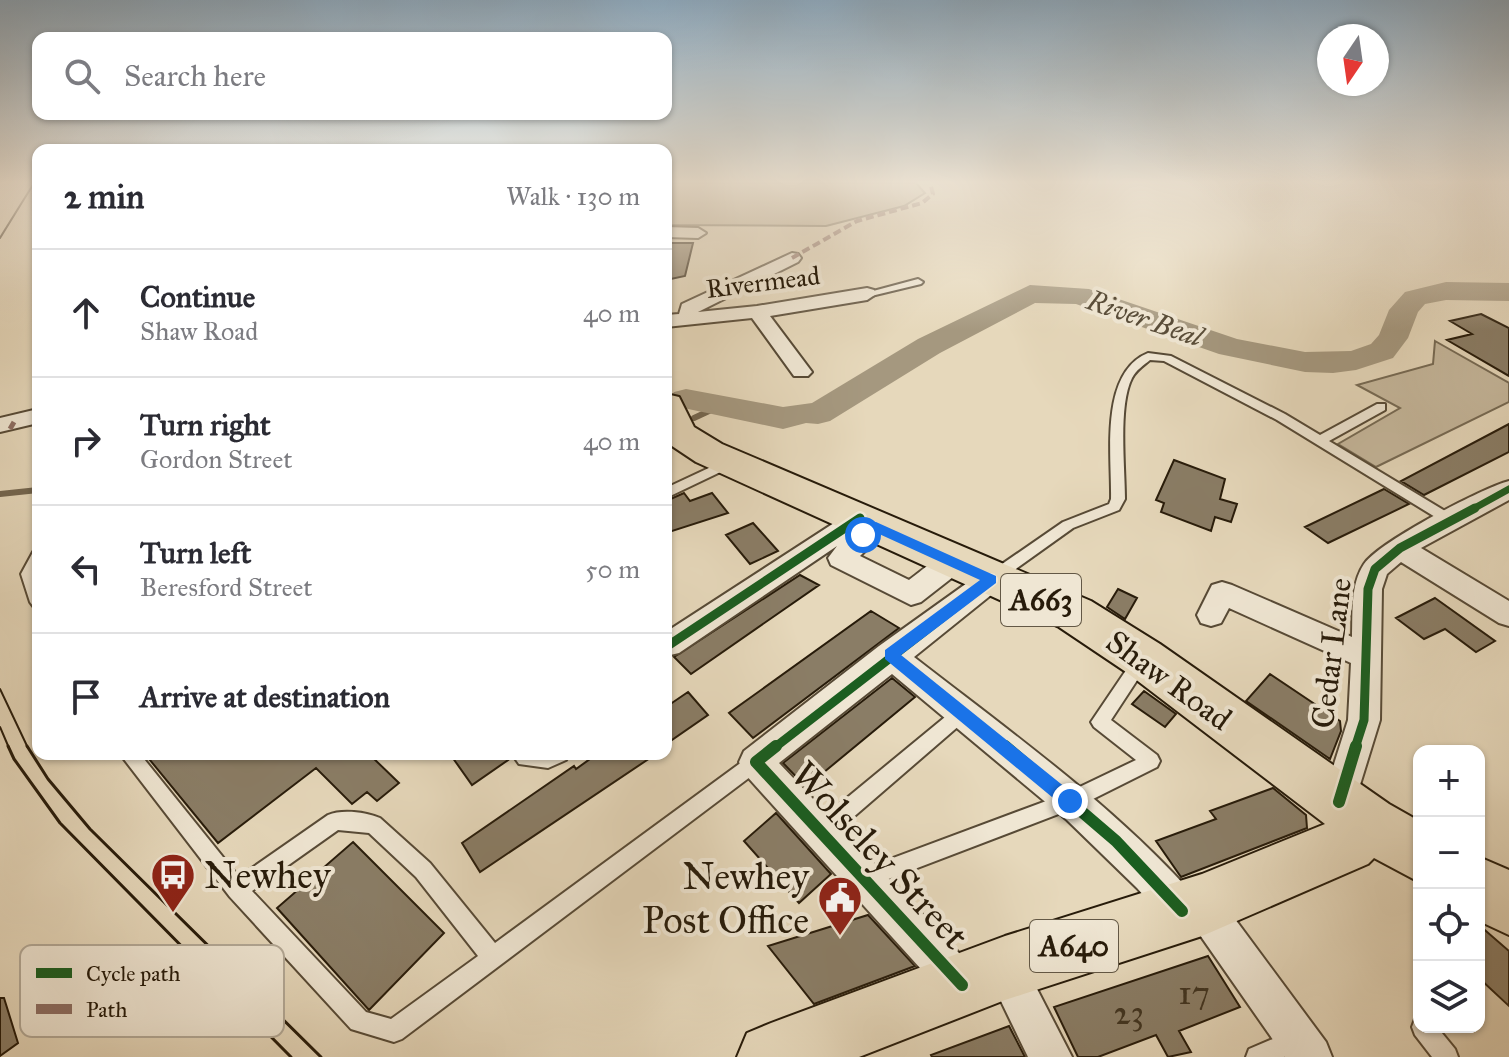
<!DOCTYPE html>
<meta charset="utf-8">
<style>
:root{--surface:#fff;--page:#f7f7f7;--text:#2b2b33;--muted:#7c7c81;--line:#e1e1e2}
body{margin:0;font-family:"IM FELL Great Primer",serif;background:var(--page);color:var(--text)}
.controls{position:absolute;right:24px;bottom:24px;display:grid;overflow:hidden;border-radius:16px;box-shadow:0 2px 6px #0004}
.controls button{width:72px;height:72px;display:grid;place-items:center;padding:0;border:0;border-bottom:2px solid var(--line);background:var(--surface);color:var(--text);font:40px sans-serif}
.compass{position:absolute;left:1317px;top:24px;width:72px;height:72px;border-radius:50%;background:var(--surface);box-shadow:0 2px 6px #0004;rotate:193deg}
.stop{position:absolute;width:24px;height:24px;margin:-18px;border:6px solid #1a73e8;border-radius:50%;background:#fff}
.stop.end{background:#1a73e8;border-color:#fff;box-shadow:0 2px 8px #0008}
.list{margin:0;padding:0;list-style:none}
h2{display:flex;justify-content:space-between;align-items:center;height:104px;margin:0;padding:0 32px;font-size:34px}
h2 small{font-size:26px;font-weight:400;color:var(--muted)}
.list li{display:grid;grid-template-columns:52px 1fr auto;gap:24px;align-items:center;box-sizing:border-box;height:128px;padding:0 32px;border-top:2px solid var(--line)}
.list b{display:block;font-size:30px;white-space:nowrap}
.list p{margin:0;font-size:26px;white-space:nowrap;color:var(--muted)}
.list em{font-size:26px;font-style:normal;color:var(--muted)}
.icon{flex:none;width:44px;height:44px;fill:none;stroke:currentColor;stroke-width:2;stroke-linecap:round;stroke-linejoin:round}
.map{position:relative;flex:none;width:1509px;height:1057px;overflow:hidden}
.search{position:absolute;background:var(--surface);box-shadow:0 2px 6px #0004;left:32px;top:32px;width:640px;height:88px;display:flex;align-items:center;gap:20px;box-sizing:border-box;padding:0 28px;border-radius:16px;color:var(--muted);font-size:30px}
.panel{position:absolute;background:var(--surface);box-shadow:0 2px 6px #0004;left:32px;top:144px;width:640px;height:616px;border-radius:16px}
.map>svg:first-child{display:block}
</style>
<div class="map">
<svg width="1509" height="1057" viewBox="0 0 1509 1057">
<rect width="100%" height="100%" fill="#e6d8bb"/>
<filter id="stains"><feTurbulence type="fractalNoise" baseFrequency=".0025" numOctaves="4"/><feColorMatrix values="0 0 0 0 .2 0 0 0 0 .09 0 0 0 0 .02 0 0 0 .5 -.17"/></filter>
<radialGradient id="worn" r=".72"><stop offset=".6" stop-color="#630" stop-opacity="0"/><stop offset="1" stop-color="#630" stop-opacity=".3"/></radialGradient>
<path fill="#c6b89d" stroke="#766a54" stroke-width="2" d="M666 183H916L925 193 904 206 826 226 666 225Z
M1435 341 1509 383V402L1376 467 1338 444 1400 408 1357 385 1433 364Z"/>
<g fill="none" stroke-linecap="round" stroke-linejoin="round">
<path stroke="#736650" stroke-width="6" d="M694 418 724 404
M0 494 38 490"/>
<path fill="#a5987f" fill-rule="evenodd" d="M1446 282 1509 283V301L1446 300 1425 304 1418 312 1408 338 1393 358 1356 370 1333 373 1305 372 1219 354 1076 304 1035 303 940 353 830 421 818 424 806 423 783 429 674 406 669 399 674 392 686 389 783 407 812 403 918 339 1030 285 1089 289 1237 339 1305 352 1351 351 1371 344 1379 335 1389 310 1405 292Z"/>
</g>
<path fill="#8a7d66" stroke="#271b0a" stroke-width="2" d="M666 243H693L685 276 666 280Z
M1481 314 1509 328V376L1447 340 1472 334 1450 321Z
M1509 424V452L1424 495 1401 481Z
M1174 460 1225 479 1220 499 1237 504 1231 522 1215 517 1211 531 1161 512 1164 503 1156 500Z
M1384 489 1409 504 1328 543 1305 527Z
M684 493 690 501 712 493 728 513 666 533V501Z
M753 523 778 551 750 564 726 535Z
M800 575 819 585 691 674 674 657Z
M1118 589 1137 598 1125 619 1107 607Z
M1435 598 1495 641 1476 652 1445 629 1424 639 1396 618Z
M871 611 899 628 753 738 729 713Z
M1270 674 1340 721 1341 731 1330 759 1246 701Z
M892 678 915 697 806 787 783 763Z
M1144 691 1176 714 1165 727 1132 704Z
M688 692 708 715 666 744V707Z
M145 754H369L399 783 377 801 367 792 352 804 316 768 218 843Z
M450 754H509L511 758 472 785Z
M597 754H656L480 872 462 843 574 766 576 769Z
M1273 788 1306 815 1307 828 1181 877 1156 841 1216 819 1210 811Z
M776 813 831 874 799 903 744 841Z
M353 842 444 933 369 1010 277 908Z
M868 915 915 966 814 1004 768 946Z
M1479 925 1509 951V1006L1479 978Z
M1208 956 1240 1007 1179 1031 1191 1052 1168 1057 1156 1035 1098 1057H1078L1054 1007Z
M0 998H4L18 1043 0 1056Z
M1009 1026 1025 1057H932L931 1055Z"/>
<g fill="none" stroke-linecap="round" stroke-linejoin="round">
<g stroke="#574a36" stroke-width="4">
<path id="service" d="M918 279 923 282 921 284 867 297 862 294Z
M1148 353 1171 356 1285 414 1320 435 1377 404H1385V410L1329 441 1455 517 1457 520 1455 523H1445L1277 420 1164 361 1150 360C1144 365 1136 370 1132 378 1118 405 1125 467 1125 499L1119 510 1073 528 999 581H989L987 577 989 573 1063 522 1109 504 1111 499C1112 456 1099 373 1148 353Z
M728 459 734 463 733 466 666 498V488Z
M38 551V569L35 574 38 581V608L33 606 30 602 21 574 33 552Z
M1141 655 1147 657 1149 662 1111 720 1157 755 1160 761 1157 767 1077 807 865 888 858 885 855 878 858 871 1065 794 1136 760 1094 727 1091 722 1135 657Z
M962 706 968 708 971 713 968 718 828 839 821 841 814 839 811 832 814 825 956 708Z
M120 754H140L239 877 328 815C342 809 366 812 380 818L430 863 495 943 750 756 756 754 762 756 765 762 762 768 402 1039 394 1042 351 1029 230 897ZM338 830 369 833 416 877 478 956 391 1019 366 1012 252 891Z
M512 754H569L566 760 548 768 519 764Z
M1419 1017V1027H1437L1455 1049 1458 1057H1432L1415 1035 1412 1027 1415 1019Z
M1294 1030 1302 1033 1305 1041 1302 1049 1284 1057H1246L1249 1049Z"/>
</g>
<g stroke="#574a36" stroke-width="4">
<path id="minor" d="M666 227 698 228 706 233 698 238 666 237Z
M792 253 798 254 801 258 798 262 698 312 757 306 867 288 874 290 876 294 867 300 770 316 812 372 808 376H794L752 318 666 327V315L679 314 682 304Z
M38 409V423L0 432V418Z
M1509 481V500L1421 548 1509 601V626L1499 623 1401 562 1387 574 1382 589 1380 720 1351 814 1339 818 1327 814 1322 802 1348 720 1351 663 1229 608 1221 623 1211 626 1201 623 1197 615 1212 585 1222 582 1232 585 1352 637C1353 614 1350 585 1364 564 1379 542 1482 488 1509 481Z
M860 509 869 512 872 519 885 521 889 527 860 556 909 580C925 569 941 550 962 556L966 563 962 570 921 602 911 605 831 565 828 558 837 546 679 653 666 656V632L851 512Z
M991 570 1001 573 1005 580 1001 587 914 657C1009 731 1108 801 1190 891L1202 886 1215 892 1326 1042 1332 1057H1285L1193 925 1182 930 1169 924 1137 888 1067 820 892 674 779 763 976 971 982 985 976 999 962 1005 948 999 744 773 739 762 744 751 879 646 981 573Z
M1005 948 1019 954 1072 1057H1028L985 968 991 954Z"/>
</g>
<g stroke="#271b0a" stroke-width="4">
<path id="primary" d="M666 394 679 397 694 427 722 444 1091 601 1160 644 1389 804 1419 821V882L1374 858 1368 864 1202 936 1005 1000 859 1057H737L747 1033 771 1023 1005 936 1202 874 1325 824 1126 672 1059 627 696 462 666 442Z
M1479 857 1509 870V935L1479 921Z"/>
</g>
<use href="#service" fill="#efe6d3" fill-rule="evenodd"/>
<use href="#minor" fill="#efe6d3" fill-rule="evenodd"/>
<use href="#primary" fill="#e6d8bb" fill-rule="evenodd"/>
<path stroke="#271b0a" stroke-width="2" d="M0 238 34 183
M0 689 28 748
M0 727 9 748"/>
<path stroke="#271b0a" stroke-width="3" d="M8 746 14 759 60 823 291 1057
M27 746 48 779 90 829 321 1057"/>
<path stroke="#8d6e63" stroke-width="4" stroke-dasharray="8 4" stroke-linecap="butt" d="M792 258 857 221 922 203 933 194 930 183"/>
<path stroke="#8d6e63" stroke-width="5" stroke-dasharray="10 5" stroke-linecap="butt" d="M10 429 14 422"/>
<g stroke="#efe6d3" stroke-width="11">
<path id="cycleway-far2" d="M1471 510 1509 489"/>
</g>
<g stroke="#efe6d3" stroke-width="14">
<path id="cycleway-far1" d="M669 645 860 518
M890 655 1008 748
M774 748 991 580
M1355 748 1364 720 1368 589 1375 569 1400 548 1475 508"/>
</g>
<g stroke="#efe6d3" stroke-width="17">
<path id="cycleway" d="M776 746 756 762 962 985
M1005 746 1116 841 1182 911
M1339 802 1356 746"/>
</g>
<use href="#cycleway-far2" stroke="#1b5e20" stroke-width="7"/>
<use href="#cycleway-far1" stroke="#1b5e20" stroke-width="9"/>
<use href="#cycleway" stroke="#1b5e20" stroke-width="12"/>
</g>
<linearGradient id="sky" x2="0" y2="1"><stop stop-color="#8da9be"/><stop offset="0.55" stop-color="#f4ede0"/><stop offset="1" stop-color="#f4ede0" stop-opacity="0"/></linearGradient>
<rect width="1509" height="331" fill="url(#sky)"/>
<path fill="#1a73e8" d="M876 522 996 576V583L901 655 1076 796 1079 801 1076 807H1064L885 659V650L980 580 877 533 868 539H859V532Z"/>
<defs>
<g id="bus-pin" transform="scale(2.3)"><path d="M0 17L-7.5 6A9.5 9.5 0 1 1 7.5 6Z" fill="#8f2418" stroke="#efe6d3"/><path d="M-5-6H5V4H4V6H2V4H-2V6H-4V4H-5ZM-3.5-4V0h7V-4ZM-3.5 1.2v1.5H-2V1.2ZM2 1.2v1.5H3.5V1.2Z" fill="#fff"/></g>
<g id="civic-pin" transform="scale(2.3)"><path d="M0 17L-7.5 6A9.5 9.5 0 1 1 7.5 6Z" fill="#8f2418" stroke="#efe6d3"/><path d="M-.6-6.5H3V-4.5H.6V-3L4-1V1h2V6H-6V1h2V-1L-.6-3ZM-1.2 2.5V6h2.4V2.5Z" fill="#fff"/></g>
</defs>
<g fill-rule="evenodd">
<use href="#bus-pin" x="173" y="875"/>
<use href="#civic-pin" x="840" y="898"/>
</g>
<g text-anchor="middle" stroke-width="8" stroke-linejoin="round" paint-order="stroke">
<g font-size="26" fill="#271b0a" stroke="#efe6d3">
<text transform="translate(763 282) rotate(-7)" y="9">Rivermead</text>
</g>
<g font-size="28" font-style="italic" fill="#594d39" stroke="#efe6d3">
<text transform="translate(1145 318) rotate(19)" y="10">River Beal</text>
</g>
<g fill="#efe6d3" stroke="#635846" stroke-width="2">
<rect x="1001" y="574" width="80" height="52" rx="6"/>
<rect x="1030" y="920" width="88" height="52" rx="6"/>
</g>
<g font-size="30" font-weight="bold" fill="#271b0a">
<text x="1041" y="610">A663</text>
<text x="1074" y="956">A640</text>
</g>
<g font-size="32" fill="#271b0a" stroke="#efe6d3">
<text transform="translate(1331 653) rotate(-83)" y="11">Cedar Lane</text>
<text transform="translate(1169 680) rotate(36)" y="11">Shaw Road</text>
</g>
<g font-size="34" fill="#403421">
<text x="1194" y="1004">17</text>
<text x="1129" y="1024">23</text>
</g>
<g font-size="38" fill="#271b0a" stroke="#efe6d3">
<text transform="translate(880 855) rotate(47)" y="13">Wolseley Street</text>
</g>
<g font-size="38" fill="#271b0a" stroke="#efe6d3" text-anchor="start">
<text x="204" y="888">Newhey</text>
<text x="809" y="889" text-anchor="end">Newhey<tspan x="809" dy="44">Post Office</tspan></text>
</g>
</g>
<rect x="20" y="945" width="264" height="92" rx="12" fill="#efe6d3" stroke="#b3a997" stroke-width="2"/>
<rect x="36" y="968" width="36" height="10" fill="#1b5e20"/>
<rect x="36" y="1004" width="36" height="10" fill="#8d6e63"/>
<g font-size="22" fill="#271b0a">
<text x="86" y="981">Cycle path</text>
<text x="86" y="1017">Path</text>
</g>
<rect width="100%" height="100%" filter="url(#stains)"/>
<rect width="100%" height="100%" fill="url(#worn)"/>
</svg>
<div class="controls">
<button>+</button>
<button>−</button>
<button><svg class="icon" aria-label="locate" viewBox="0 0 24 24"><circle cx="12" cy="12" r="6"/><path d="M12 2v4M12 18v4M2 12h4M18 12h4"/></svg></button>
<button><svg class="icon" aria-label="layers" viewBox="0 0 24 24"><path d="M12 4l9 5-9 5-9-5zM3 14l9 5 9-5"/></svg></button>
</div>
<svg class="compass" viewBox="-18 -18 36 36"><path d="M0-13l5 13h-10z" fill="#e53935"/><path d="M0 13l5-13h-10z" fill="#7c7c81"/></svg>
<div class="stop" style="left:863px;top:535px"></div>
<div class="stop end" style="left:1070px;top:801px"></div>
<div class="search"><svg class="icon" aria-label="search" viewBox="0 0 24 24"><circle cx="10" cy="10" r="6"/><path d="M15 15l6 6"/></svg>Search here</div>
<section class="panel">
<h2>2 min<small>Walk · 130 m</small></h2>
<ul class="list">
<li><svg class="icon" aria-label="ahead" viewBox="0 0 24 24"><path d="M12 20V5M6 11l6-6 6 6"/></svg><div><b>Continue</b><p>Shaw Road</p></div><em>40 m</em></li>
<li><svg class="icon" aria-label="right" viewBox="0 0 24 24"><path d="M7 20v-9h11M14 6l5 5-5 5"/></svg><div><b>Turn right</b><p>Gordon Street</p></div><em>40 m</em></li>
<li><svg class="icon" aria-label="left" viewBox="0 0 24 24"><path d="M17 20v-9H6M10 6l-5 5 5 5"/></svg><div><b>Turn left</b><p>Beresford Street</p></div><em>50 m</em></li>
<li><svg class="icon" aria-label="arrive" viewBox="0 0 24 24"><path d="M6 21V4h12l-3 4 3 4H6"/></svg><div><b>Arrive at destination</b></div></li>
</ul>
</section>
</div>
